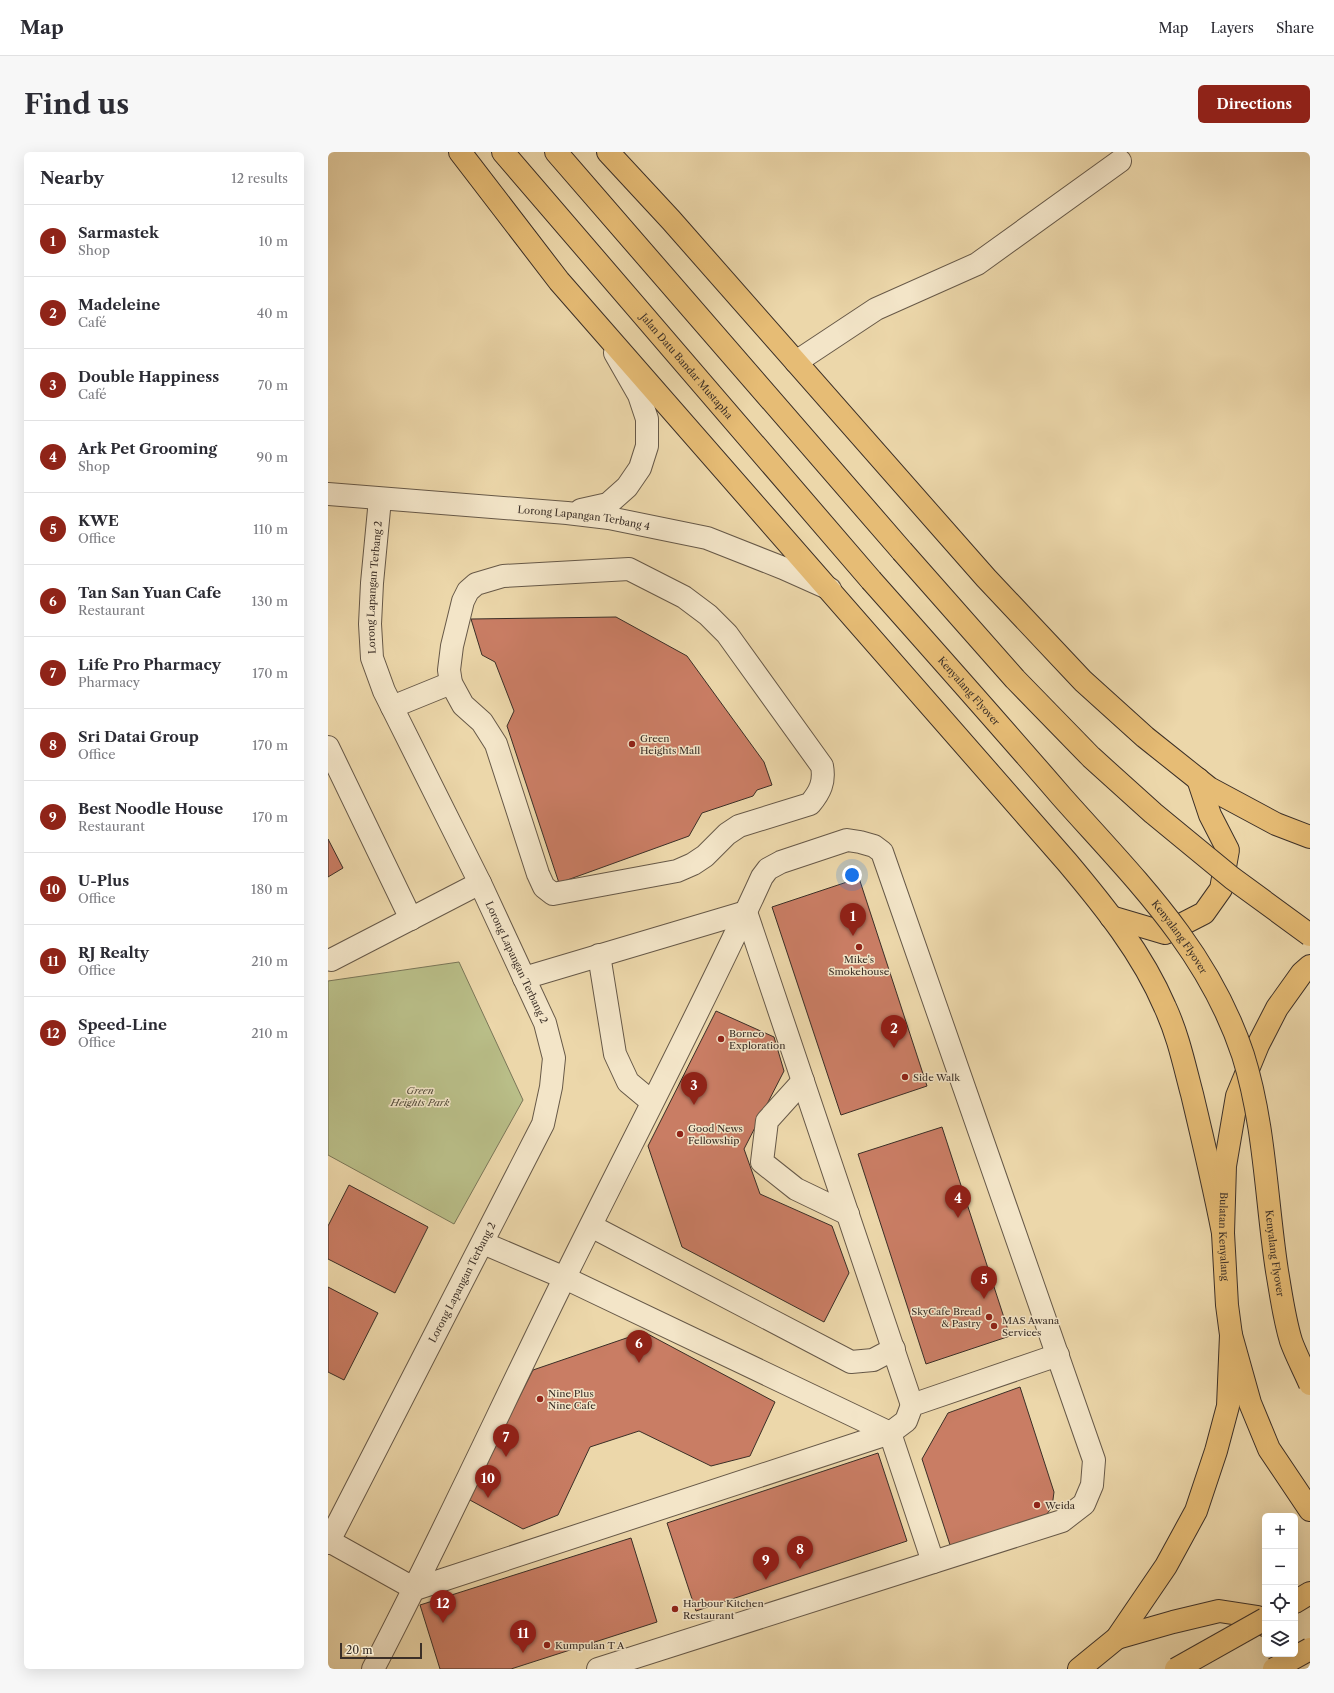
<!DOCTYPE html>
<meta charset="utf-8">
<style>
:root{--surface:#fff;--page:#f7f7f7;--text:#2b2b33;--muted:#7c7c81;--line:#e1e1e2;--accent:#8f2418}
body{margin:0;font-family:"Libre Caslon Text",serif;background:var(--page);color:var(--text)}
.controls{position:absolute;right:12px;bottom:12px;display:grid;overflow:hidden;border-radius:6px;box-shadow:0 4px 16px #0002}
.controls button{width:36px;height:36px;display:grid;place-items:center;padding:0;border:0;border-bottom:1px solid var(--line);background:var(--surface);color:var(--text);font:20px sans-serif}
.scale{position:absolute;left:12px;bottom:10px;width:82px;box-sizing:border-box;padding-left:4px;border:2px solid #3b2f27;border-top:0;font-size:11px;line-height:14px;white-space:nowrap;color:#3b2f27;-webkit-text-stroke:3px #f3e5c8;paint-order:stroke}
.you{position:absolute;left:524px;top:723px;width:14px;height:14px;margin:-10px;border:3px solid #fff;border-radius:50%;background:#1a73e8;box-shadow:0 0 0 6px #1a73e833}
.badge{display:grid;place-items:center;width:26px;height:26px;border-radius:50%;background:var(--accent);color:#fff;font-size:13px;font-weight:700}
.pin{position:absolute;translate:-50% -33px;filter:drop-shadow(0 1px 2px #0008)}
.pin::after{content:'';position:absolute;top:21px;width:14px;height:12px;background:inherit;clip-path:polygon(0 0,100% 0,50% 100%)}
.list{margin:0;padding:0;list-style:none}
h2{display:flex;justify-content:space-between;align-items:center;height:52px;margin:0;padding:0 16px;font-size:17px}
h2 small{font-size:13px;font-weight:400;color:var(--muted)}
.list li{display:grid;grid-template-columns:26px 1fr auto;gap:12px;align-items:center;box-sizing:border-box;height:72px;padding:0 16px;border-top:1px solid var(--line)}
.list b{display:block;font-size:15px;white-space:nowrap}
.list p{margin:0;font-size:13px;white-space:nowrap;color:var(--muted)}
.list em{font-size:13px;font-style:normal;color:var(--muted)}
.icon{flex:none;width:22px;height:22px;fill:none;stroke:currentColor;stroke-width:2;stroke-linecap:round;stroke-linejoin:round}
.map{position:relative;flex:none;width:982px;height:1517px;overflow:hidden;border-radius:6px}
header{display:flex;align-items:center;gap:24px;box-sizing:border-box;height:56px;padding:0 20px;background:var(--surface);border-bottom:1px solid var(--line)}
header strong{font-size:19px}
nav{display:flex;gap:22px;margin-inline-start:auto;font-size:14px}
.intro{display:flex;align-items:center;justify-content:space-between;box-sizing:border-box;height:96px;padding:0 24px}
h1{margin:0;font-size:28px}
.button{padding:10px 18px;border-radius:6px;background:var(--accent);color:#fff;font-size:14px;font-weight:700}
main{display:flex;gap:24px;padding:0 24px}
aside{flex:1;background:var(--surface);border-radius:6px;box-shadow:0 4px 16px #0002}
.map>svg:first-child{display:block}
</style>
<header>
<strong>Map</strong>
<nav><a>Map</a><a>Layers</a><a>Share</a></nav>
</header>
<div class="intro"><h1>Find us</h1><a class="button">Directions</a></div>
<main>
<aside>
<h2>Nearby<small>12 results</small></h2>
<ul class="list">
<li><span class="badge">1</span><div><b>Sarmastek</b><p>Shop</p></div><em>10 m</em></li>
<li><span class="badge">2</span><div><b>Madeleine</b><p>Café</p></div><em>40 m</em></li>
<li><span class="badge">3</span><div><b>Double Happiness</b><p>Café</p></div><em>70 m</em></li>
<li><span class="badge">4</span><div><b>Ark Pet Grooming</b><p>Shop</p></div><em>90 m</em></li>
<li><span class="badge">5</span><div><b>KWE</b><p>Office</p></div><em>110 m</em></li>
<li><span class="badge">6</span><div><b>Tan San Yuan Cafe</b><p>Restaurant</p></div><em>130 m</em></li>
<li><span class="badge">7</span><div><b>Life Pro Pharmacy</b><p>Pharmacy</p></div><em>170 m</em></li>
<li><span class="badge">8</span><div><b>Sri Datai Group</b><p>Office</p></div><em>170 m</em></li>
<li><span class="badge">9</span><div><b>Best Noodle House</b><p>Restaurant</p></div><em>170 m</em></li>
<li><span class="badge">10</span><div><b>U-Plus</b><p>Office</p></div><em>180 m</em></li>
<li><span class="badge">11</span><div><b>RJ Realty</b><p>Office</p></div><em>210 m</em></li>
<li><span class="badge">12</span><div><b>Speed-Line</b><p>Office</p></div><em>210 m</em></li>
</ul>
</aside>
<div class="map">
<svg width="982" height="1517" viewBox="0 0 982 1517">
<rect width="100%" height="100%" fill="#ecd7aa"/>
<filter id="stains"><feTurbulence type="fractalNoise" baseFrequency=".005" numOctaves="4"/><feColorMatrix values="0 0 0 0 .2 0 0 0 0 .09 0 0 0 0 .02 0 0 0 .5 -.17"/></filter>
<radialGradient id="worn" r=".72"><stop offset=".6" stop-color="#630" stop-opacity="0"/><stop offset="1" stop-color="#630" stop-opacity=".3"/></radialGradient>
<path fill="#b9be88" stroke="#7a7658" d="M131 810 195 948 126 1072 0 1003V829Z"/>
<path fill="#c97d64" stroke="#3b2f27" d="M288 465 359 504 436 610 444 633 429 638 425 644 374 661 361 684 231 731 179 574 186 559 167 510 154 503 143 467Z
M0 687 15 716 0 725Z
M531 726 599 934 513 963 444 755Z
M388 859 446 885 456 919 416 997 432 1042 504 1074 521 1121 496 1170 354 1095 320 994Z
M614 975 682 1184 598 1212 530 1002Z
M21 1033 100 1075 67 1141 0 1107V1074Z
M0 1135 50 1161 16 1228 0 1220Z
M316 1180 447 1250 422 1304 383 1314 311 1279 262 1295 230 1363 195 1377 140 1347 205 1218Z
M692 1235 726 1340 724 1355 716 1366 624 1399 594 1307 620 1261Z
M550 1301 579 1389 368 1459 339 1371Z
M303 1386 329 1470 183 1517H112L92 1453Z"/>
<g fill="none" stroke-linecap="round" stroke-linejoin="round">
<g stroke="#675948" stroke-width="24">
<g id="minor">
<path d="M468 210 548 157 649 112 792 9"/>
<path id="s1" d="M0 342 239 361 281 366 379 386 455 416 502 437"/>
<path d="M253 358 280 352 299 335 312 316 319 294V267L311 243 287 201"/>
<path d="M301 417 356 445 380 463 399 482 494 614C497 630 492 640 482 652L411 674 399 682 377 704 365 712 349 719 225 742 216 735 210 722 168 592 154 570 135 553 123 531 121 518 124 494 135 449 140 439 148 432 175 424Z"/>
<path d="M64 555 123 531"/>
<path d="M0 595 83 767"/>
<path d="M271 803 287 902 300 930 324 950"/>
<path d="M3 808 152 731"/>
<path d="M196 826 418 760 584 1253"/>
<path d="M475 929 439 969 434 1010 468 1037 520 1062"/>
<path d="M263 1074 523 1210 545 1208 566 1197"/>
<path d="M155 1091 237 1126 562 1281 605 1410"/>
<path d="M1 1389 87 1437 562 1281 578 1269 584 1253 730 1203"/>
<path id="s2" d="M0 1391 215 972 223 935 226 906 217 871 152 731 56 539 44 506 42 472 44 431 52 347"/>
<path d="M45 1517C112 1389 172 1257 236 1127 302 993 372 861 434 725L440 717 453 710 519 688 532 690 546 694 554 700 766 1308 764 1333 756 1352 734 1369 270 1517"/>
</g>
</g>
<g stroke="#3b2f27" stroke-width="24">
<g id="major">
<path d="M132 0 231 129 739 710C776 754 814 801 837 855 850 883 856 912 864 942 875 988 886 1035 895 1081"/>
<path d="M280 0 343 68 658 426 755 529 817 585 881 636 948 672 982 685"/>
<path d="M783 765 837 781 876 761 893 737 900 698 882 663 870 627"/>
<path id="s3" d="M982 814 974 821 949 856 930 893 909 944 897 1014 895 1081 899 1153 903 1183 922 1251 941 1297 982 1358"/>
</g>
</g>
<g stroke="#3b2f27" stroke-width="24">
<g id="highway">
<path id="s4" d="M175 0 543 428"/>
<path d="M228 0 574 399"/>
<path d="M967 1450 982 1441"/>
<path d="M789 1486 845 1470 891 1459 930 1465 937 1473"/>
<path d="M751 1517 789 1486 838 1414 868 1359 888 1299 900 1254 903 1183"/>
</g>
</g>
<use href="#minor" stroke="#f3e5c8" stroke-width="22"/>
<use href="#major" stroke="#e6bc75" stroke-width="22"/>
<use href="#highway" stroke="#e6bc75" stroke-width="22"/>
<g stroke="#3b2f27" stroke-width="24" stroke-linecap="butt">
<g id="highway-bridge">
<path d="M574 399 687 527 763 605 825 661 904 726 982 783"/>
<path id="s5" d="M543 428C607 500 671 572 734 645 806 726 880 797 915 903 937 973 938 1047 949 1119 953 1142 956 1166 963 1189 968 1203 976 1218 982 1232"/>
<path d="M848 1517 937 1467"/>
<path d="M946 1517 982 1497"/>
</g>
</g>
<use href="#highway-bridge" stroke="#e6bc75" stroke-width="22"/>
</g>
<g fill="#8f2418" stroke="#f3e5c8" stroke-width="1.5">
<circle cx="304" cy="592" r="4"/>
<circle cx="531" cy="795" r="4"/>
<circle cx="393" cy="887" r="4"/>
<circle cx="577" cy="925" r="4"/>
<circle cx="352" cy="982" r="4"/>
<circle cx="661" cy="1165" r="4"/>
<circle cx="666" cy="1174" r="4"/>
<circle cx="212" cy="1247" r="4"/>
<circle cx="709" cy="1353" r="4"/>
<circle cx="347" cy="1457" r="4"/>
<circle cx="219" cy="1493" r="4"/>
</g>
<g text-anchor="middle" stroke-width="3" stroke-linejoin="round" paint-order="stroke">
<g font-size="10" fill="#3b2f27" stroke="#f3e5c8">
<text dy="4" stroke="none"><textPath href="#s4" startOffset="282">Jalan Datu Bandar Mustapha</textPath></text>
<text dy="4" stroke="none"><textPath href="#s1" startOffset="257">Lorong Lapangan Terbang 4</textPath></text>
<text dy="4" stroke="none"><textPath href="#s2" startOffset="1049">Lorong Lapangan Terbang 2</textPath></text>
<text dy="4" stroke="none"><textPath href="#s5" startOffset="148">Kenyalang Flyover</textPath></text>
<text dy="4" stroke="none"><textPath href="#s5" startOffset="472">Kenyalang Flyover</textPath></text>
<text transform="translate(189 810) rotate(65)" y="4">Lorong Lapangan Terbang 2</text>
<text dy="4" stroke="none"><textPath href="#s3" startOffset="292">Bulatan Kenyalang</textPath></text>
<text dy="4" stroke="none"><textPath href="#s5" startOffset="808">Kenyalang Flyover</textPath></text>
<text dy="4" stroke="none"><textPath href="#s2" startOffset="293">Lorong Lapangan Terbang 2</textPath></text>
</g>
<g font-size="10" fill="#3b2f27" stroke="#f3e5c8" text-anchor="start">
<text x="312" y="590">Green<tspan x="312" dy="12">Heights Mall</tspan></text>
<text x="531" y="811" text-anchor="middle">Mike's<tspan x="531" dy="12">Smokehouse</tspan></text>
<text x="401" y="885">Borneo<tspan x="401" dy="12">Exploration</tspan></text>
<text x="585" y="929">Side Walk</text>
<text x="360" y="980">Good News<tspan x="360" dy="12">Fellowship</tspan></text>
<text x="653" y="1163" text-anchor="end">SkyCafe Bread<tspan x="653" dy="12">&amp; Pastry</tspan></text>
<text x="674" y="1172">MAS Awana<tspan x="674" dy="12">Services</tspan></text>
<text x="220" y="1245">Nine Plus<tspan x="220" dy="12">Nine Cafe</tspan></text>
<text x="717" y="1357">Weida</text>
<text x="355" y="1455">Harbour Kitchen<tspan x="355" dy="12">Restaurant</tspan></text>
<text x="227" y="1497">Kumpulan T A</text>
</g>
<g font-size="10" font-style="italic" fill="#544c3a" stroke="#f3e5c8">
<text x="92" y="942">Green<tspan x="92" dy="12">Heights Park</tspan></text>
</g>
</g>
<rect width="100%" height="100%" filter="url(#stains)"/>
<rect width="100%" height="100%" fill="url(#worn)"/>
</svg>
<div class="controls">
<button>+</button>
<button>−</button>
<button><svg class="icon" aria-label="locate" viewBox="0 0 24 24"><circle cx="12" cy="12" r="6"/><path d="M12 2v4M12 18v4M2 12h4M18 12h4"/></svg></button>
<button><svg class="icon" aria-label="layers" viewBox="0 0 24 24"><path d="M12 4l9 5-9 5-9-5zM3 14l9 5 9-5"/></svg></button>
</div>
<div class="scale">20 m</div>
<div class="you"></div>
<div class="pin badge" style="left:525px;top:784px">1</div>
<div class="pin badge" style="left:566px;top:896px">2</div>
<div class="pin badge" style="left:366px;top:953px">3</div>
<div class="pin badge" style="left:630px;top:1066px">4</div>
<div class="pin badge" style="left:656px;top:1147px">5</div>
<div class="pin badge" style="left:311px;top:1211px">6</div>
<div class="pin badge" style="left:178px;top:1305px">7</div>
<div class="pin badge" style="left:472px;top:1417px">8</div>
<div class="pin badge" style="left:438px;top:1428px">9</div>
<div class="pin badge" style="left:160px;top:1346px">10</div>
<div class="pin badge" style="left:195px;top:1501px">11</div>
<div class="pin badge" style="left:115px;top:1471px">12</div>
</div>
</main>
